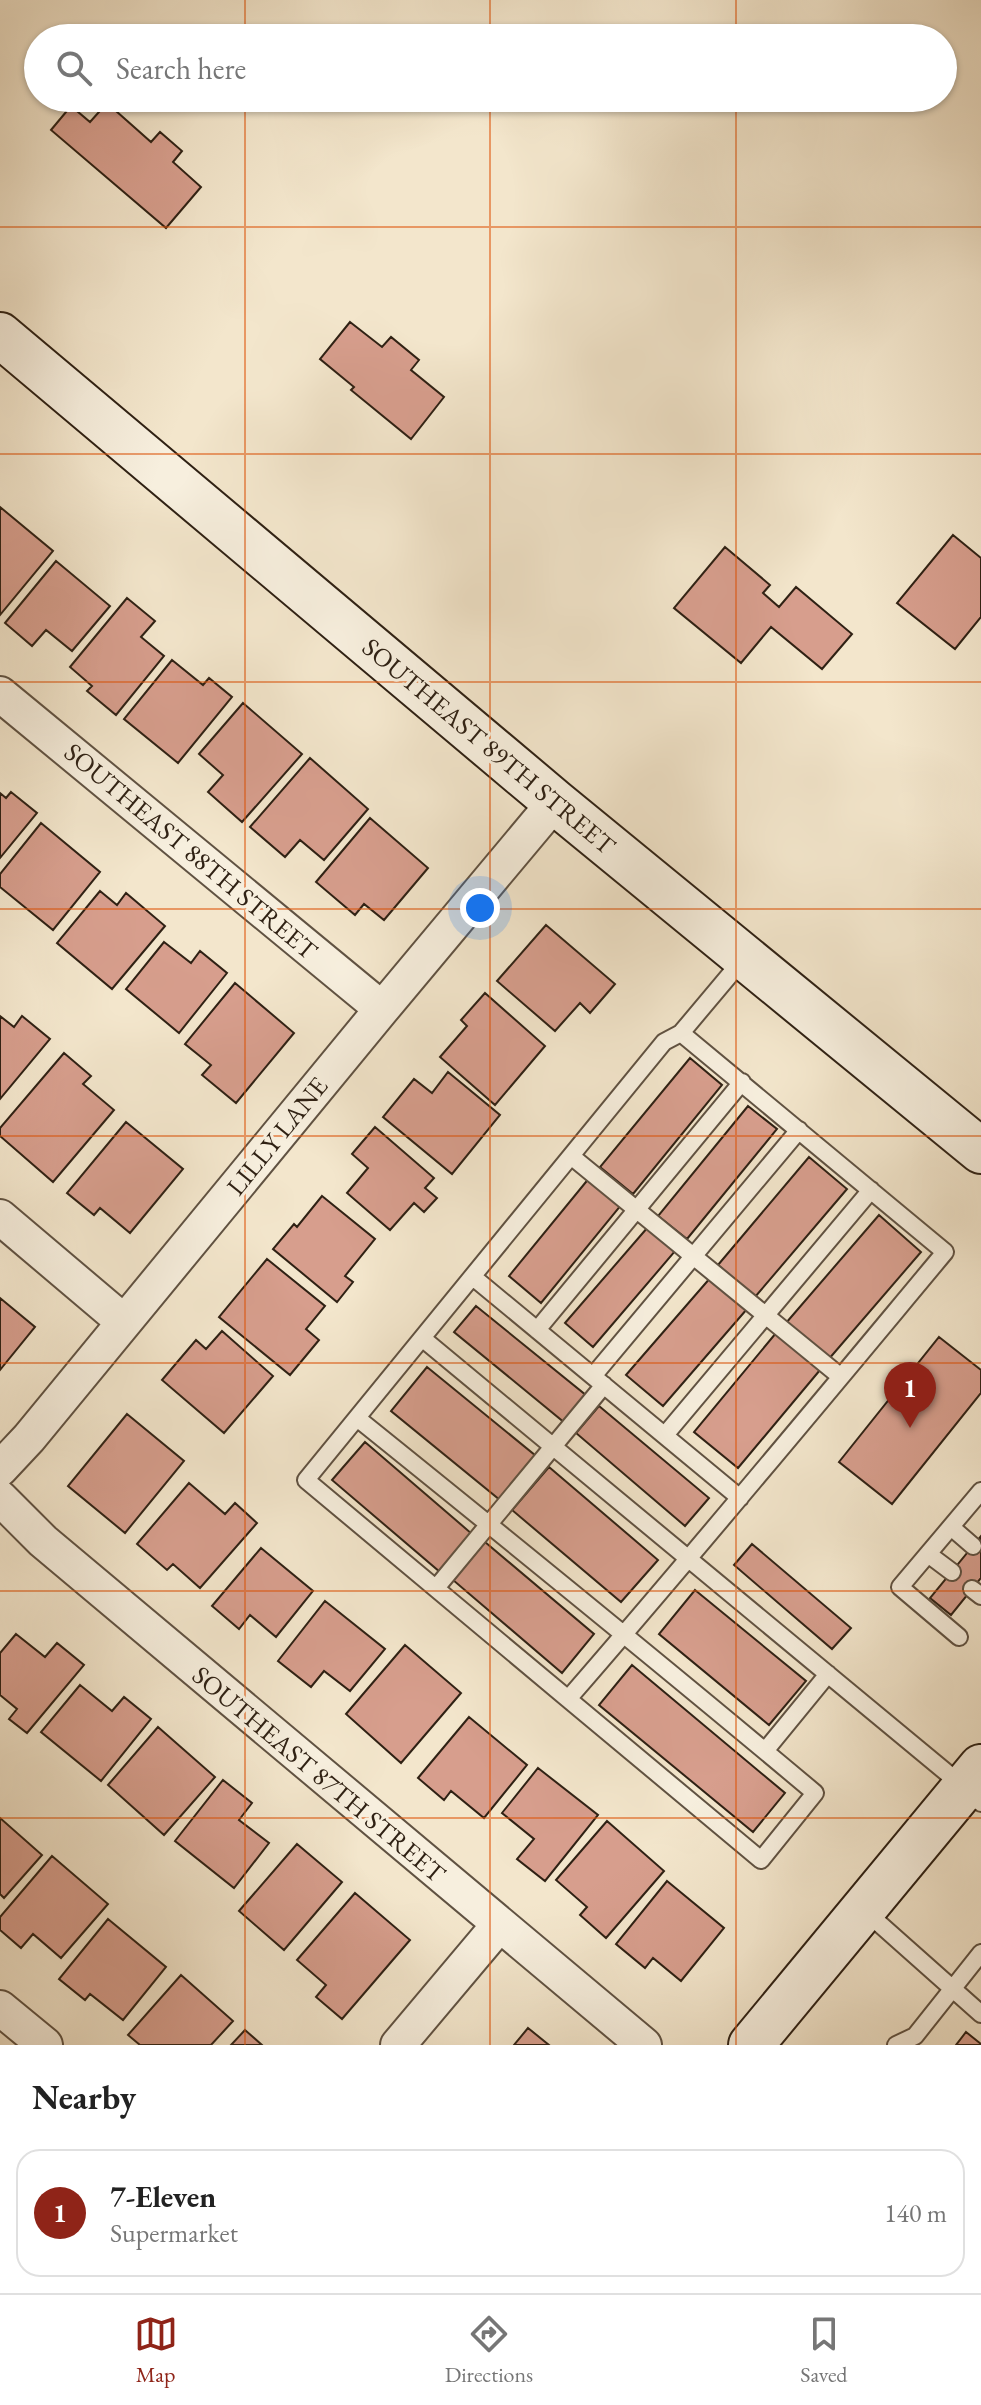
<!DOCTYPE html>
<style>
:root{--surface:#fff;--page:#f6f6f6;--text:#222;--muted:#767676;--line:#e0e0e0;--accent:#8f2418}
body{margin:0;font-family:"EB Garamond",serif;background:var(--page);color:var(--text)}
.you{position:absolute;left:480px;top:908px;width:28px;height:28px;margin:-20px;border:6px solid #fff;border-radius:50%;background:#1a73e8;box-shadow:0 0 0 12px #1a73e833}
.badge{display:grid;place-items:center;width:52px;height:52px;border-radius:50%;background:var(--accent);color:#fff;font-size:26px;font-weight:700}
.pin{position:absolute;translate:-50% -66px;filter:drop-shadow(0 2px 4px #0008)}
.pin::after{content:'';position:absolute;top:42px;width:28px;height:24px;background:inherit;clip-path:polygon(0 0,100% 0,50% 100%)}
.list{margin:0;padding:0;list-style:none}
h2{display:flex;justify-content:space-between;align-items:center;height:104px;margin:0;padding:0 32px;font-size:34px}
h2 small{font-size:26px;font-weight:400;color:var(--muted)}
.list li{display:grid;grid-template-columns:52px 1fr auto;gap:24px;align-items:center;box-sizing:border-box;height:128px;margin:0 16px 16px;padding:0 16px;border:2px solid var(--line);border-radius:24px}
.list b{display:block;font-size:30px;white-space:nowrap}
.list p{margin:0;font-size:26px;white-space:nowrap;color:var(--muted)}
.list em{font-size:26px;font-style:normal;color:var(--muted)}
.icon{flex:none;width:44px;height:44px;fill:none;stroke:currentColor;stroke-width:2;stroke-linecap:round;stroke-linejoin:round}
.map{position:relative;flex:none;width:981px;height:2045px;overflow:hidden}
.search{position:absolute;background:var(--surface);box-shadow:0 2px 6px #0004;left:24px;right:24px;top:24px;height:88px;display:flex;align-items:center;gap:20px;box-sizing:border-box;padding:0 28px;border-radius:44px;color:var(--muted);font-size:30px}
.sheet{height:248px;background:var(--surface)}
nav{display:flex;justify-content:space-around;align-items:center;box-sizing:border-box;height:112px;border-top:2px solid var(--line);background:var(--surface);font-size:22px;color:var(--muted)}
nav a{display:grid;justify-items:center;gap:4px}
nav .on{color:var(--accent)}
.map>svg:first-child{display:block}
</style>
<div class="map">
<svg width="981" height="2045" viewBox="0 0 981 2045">
<rect width="100%" height="100%" fill="#f3e6cc"/>
<filter id="stains"><feTurbulence type="fractalNoise" baseFrequency=".0025" numOctaves="4"/><feColorMatrix values="0 0 0 0 .2 0 0 0 0 .09 0 0 0 0 .02 0 0 0 .5 -.17"/></filter>
<radialGradient id="worn" r=".72"><stop offset=".6" stop-color="#630" stop-opacity="0"/><stop offset="1" stop-color="#630" stop-opacity=".3"/></radialGradient>
<path fill="#d79e8d" stroke="#2f2114" stroke-width="2" d="M107 103 151 142 160 132 182 151 173 162 201 187 166 228 51 130 71 106 90 122Z
M350 322 382 347 391 337 419 360 411 370 444 397 411 439 351 390 354 387 320 359Z
M0 507 53 551 0 615Z
M953 535 981 558V617L955 649 897 603Z
M725 547 770 585 763 593 779 607 796 587 852 634 822 669 771 627 741 663 674 608Z
M56 561 110 606 72 651 46 630 32 646 5 623Z
M127 598 155 621 141 637 164 656 116 715 87 691 92 686 70 667Z
M172 660 203 685 209 678 232 697 178 763 124 719Z
M243 703 302 754 242 822 208 792 223 775 199 754Z
M310 758 368 809 324 860 300 840 285 857 250 827Z
M11 792 37 813 0 858V793L6 798Z
M370 818 428 868 384 920 364 904 355 915 316 882Z
M41 823 100 872 53 930 0 887V874Z
M100 891 117 905 126 893 165 926 112 989 57 943Z
M546 925 615 984 590 1013 580 1003 555 1031 497 981Z
M164 942 191 963 200 951 227 973 179 1033 126 989Z
M235 983 294 1033 236 1103 202 1075 211 1065 185 1044Z
M485 993 545 1046 495 1105 440 1057 467 1026 461 1020Z
M0 1016 14 1027 22 1016 50 1039 0 1099Z
M64 1053 91 1076 83 1084 114 1110 53 1182 0 1136V1128Z
M690 1058 722 1085 633 1194 600 1167Z
M448 1072 500 1115 452 1174 383 1117 414 1079 432 1093Z
M748 1106 777 1129 687 1239 658 1216Z
M126 1122 183 1169 130 1233 100 1208 94 1215 67 1193Z
M375 1127 434 1178 425 1188 437 1198 424 1212 414 1203 390 1230 347 1193 368 1168 352 1154Z
M809 1157 847 1189 755 1297 718 1265Z
M590 1177 622 1204 541 1303 509 1276Z
M322 1196 375 1239 345 1276 353 1282 337 1302 273 1249 294 1224 297 1227Z
M879 1215 921 1252 828 1360 786 1323Z
M648 1227 676 1250 593 1347 565 1323Z
M267 1259 325 1306 306 1329 319 1340 290 1375 219 1317Z
M711 1277 747 1309 663 1406 626 1375Z
M0 1298 35 1327 0 1370Z
M476 1306 587 1396 565 1423 454 1332Z
M222 1331 273 1376 224 1433 162 1380 196 1340 206 1349Z
M776 1333 820 1370 738 1468 694 1432Z
M939 1337 981 1370V1393L892 1504 839 1462Z
M427 1367 536 1456 500 1500 391 1411Z
M599 1406 709 1498 685 1526 576 1433Z
M127 1414 184 1461 125 1533 68 1486Z
M365 1442 472 1534 440 1572 332 1480Z
M549 1467 658 1560 621 1602 512 1510Z
M189 1483 225 1514 235 1503 257 1523 200 1588 173 1564 167 1570 137 1544Z
M981 1536V1578L951 1615 930 1598Z
M485 1542 594 1634 562 1673 453 1580Z
M752 1544 851 1628 832 1649 734 1565Z
M261 1548 313 1591 276 1637 250 1615 239 1629 212 1606Z
M695 1590 806 1681 769 1725 659 1634Z
M325 1601 385 1649 350 1691 324 1671 311 1687 278 1661Z
M16 1634 45 1657 57 1643 84 1665 27 1733 9 1719 17 1709 0 1695V1653Z
M405 1645 461 1693 401 1763 346 1714Z
M632 1665 785 1793 753 1832 599 1705Z
M80 1685 112 1711 124 1697 151 1719 101 1781 41 1732Z
M469 1717 527 1765 484 1818 451 1791 444 1800 418 1778Z
M158 1727 215 1777 164 1835 108 1785Z
M538 1768 598 1815 545 1881 517 1859 534 1839 502 1813Z
M223 1780 252 1803 239 1820 269 1843 234 1888 175 1841Z
M0 1818 42 1855 4 1898 0 1894Z
M607 1821 664 1871 606 1938 580 1915 587 1907 556 1880Z
M297 1844 342 1882 284 1950 239 1911Z
M52 1856 108 1904 61 1958 33 1934 21 1948 0 1930V1917Z
M667 1881 724 1928 681 1981 653 1958 645 1968 616 1944Z
M355 1893 410 1940 342 2019 316 1997 326 1985 297 1960Z
M108 1919 166 1967 123 2020 90 1994 85 2000 59 1979Z
M181 1975 233 2021 211 2045H140L128 2035Z
M528 2028 549 2045H514Z
M245 2030 262 2045H231Z
M966 2032 981 2044V2045H956Z"/>
<g fill="none" stroke-linecap="round" stroke-linejoin="round">
<g stroke="#605242" stroke-width="20">
<path id="lane" d="M681 1033 744 958
M571 1156 841 1377
M473 1277 740 1498
M537 1330 742 1082
M422 1338 306 1480 568 1699
M593 1376 799 1130
M357 1418C511 1542 664 1666 815 1793L761 1860 568 1699C696 1552 820 1402 945 1252L681 1033 664 1042 422 1338 964 1787 981 1803
M665 1435 871 1190
M951 1527 973 1546
M928 1554 952 1572
M436 1588 604 1385
M972 1589 981 1596
M959 1637 900 1587 981 1491
M765 1751 828 1674
M864 1910 981 2014
M896 2045 915 2036 981 1953"/>
</g>
<g stroke="#605242" stroke-width="38">
<path id="street" d="M0 694 382 1009
M0 1217 124 1322
M0 1469 29 1438 382 1009 555 802
M0 1498 43 1541 644 2045
M0 2008 45 2045
M398 2045 499 1925"/>
</g>
<g stroke="#2f2114" stroke-width="48">
<path id="secondary" d="M0 335 555 802 981 1151
M751 2045 981 1767"/>
</g>
<use href="#lane" stroke="#f7efde" stroke-width="16"/>
<use href="#street" stroke="#f7efde" stroke-width="34"/>
<use href="#secondary" stroke="#f7efde" stroke-width="44"/>
</g>
<path fill="none" stroke="#df560c" stroke-width="2" stroke-opacity="0.55" d="M245 0V38M490 0V38M736 0V38M245 98V2045M490 98V2045M736 98V2045M0 227H981M0 454H981M0 682H981M0 909H981M0 1136H981M0 1363H981M0 1591H981M0 1818H981"/>
<g text-anchor="middle" stroke-width="6" stroke-linejoin="round" paint-order="stroke">
<g font-size="26" fill="#2f2114" stroke="#f7efde">
<text transform="translate(489 746) rotate(40)" y="9">SOUTHEAST 89TH STREET</text>
<text transform="translate(191 851) rotate(40)" y="9">SOUTHEAST 88TH STREET</text>
<text transform="translate(277 1136) rotate(-51)" y="9">LILLY LANE</text>
<text transform="translate(319 1774) rotate(40)" y="9">SOUTHEAST 87TH STREET</text>
</g>
</g>
<rect width="100%" height="100%" filter="url(#stains)"/>
<rect width="100%" height="100%" fill="url(#worn)"/>
</svg>
<div class="you"></div>
<div class="pin badge" style="left:910px;top:1428px">1</div>
<div class="search"><svg class="icon" aria-label="search" viewBox="0 0 24 24"><circle cx="10" cy="10" r="6"/><path d="M15 15l6 6"/></svg>Search here</div>
</div>
<section class="sheet">
<h2>Nearby<small></small></h2>
<ul class="list">
<li><span class="badge">1</span><div><b>7-Eleven</b><p>Supermarket</p></div><em>140 m</em></li>
</ul>
</section>
<nav>
<a class="on"><svg class="icon" aria-label="map" viewBox="0 0 24 24"><path d="M3 6l6-2 6 2 6-2v14l-6 2-6-2-6 2zM9 4v14M15 6v14"/></svg>Map</a>
<a><svg class="icon" aria-label="directions" viewBox="0 0 24 24"><path d="M12 3l9 9-9 9-9-9zM9 14v-3h6M13 9l2 2-2 2"/></svg>Directions</a>
<a><svg class="icon" aria-label="saved" viewBox="0 0 24 24"><path d="M7 4h10v16l-5-4-5 4z"/></svg>Saved</a>
</nav>
